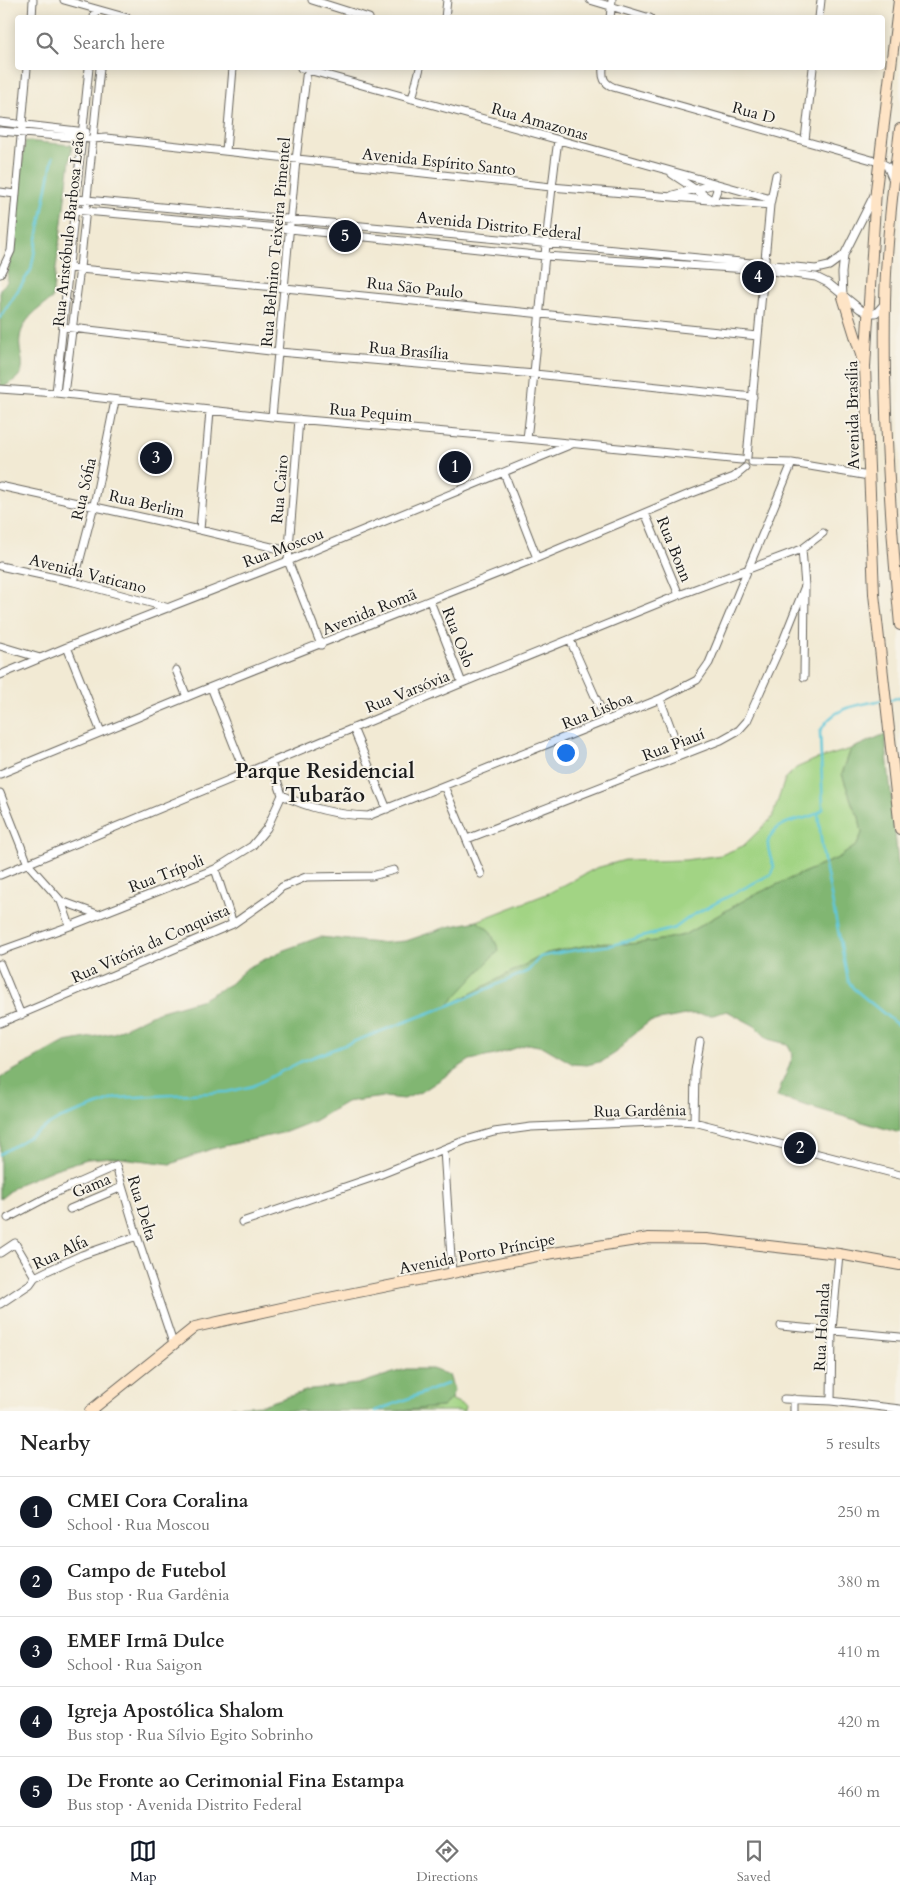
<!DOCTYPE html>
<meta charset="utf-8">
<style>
:root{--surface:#fff;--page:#f2f2f2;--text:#222;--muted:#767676;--line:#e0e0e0;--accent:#111827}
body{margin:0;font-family:Cardo,serif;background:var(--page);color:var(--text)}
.you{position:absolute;left:565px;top:752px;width:18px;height:18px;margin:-12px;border:4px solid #fff;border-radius:50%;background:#1a73e8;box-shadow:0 0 0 8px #1a73e833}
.badge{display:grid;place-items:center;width:32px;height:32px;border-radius:50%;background:var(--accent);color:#fff;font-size:16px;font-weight:700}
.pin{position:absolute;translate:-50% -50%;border:2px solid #fff;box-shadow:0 1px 5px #0006}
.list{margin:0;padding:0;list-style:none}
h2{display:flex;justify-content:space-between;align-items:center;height:65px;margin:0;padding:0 20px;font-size:21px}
h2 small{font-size:16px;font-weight:400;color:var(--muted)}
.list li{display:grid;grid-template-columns:32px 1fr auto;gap:15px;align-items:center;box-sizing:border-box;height:70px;padding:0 20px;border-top:1px solid var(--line)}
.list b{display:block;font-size:19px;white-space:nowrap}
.list p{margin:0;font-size:16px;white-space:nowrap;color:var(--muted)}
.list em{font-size:16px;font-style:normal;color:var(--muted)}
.icon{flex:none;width:28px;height:28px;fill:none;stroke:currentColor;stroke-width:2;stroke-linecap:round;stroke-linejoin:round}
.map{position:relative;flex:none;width:900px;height:1411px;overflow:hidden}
.search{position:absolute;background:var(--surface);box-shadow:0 2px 12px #0003;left:15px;right:15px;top:15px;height:55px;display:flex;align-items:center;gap:12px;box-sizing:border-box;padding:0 18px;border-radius:5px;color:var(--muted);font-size:19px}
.sheet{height:415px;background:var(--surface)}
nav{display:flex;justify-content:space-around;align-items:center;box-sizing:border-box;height:70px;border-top:1px solid var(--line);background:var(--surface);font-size:14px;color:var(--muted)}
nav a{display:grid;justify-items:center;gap:2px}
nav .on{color:var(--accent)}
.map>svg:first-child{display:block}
</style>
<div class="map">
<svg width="900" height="1411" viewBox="0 0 900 1411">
<rect width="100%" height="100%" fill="#f7f3e8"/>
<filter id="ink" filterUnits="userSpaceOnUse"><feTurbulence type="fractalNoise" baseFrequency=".02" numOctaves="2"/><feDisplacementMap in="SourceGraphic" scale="10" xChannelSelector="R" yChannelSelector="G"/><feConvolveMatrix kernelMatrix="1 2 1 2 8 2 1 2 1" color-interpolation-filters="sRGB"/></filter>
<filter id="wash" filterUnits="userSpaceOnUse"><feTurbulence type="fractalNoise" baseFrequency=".0096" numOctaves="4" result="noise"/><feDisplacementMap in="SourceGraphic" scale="20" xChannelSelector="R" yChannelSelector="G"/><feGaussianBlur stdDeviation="1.12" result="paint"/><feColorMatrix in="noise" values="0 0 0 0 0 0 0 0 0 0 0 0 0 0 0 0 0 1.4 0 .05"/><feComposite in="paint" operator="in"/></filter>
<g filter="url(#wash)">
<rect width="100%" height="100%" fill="#f2ead4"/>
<path fill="#a2d484" stroke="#5f7850" d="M851 749 842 774 853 806 859 817 862 833 857 845 838 858 798 875 748 898 684 935 655 941 631 944 599 943 547 953 444 1008 499 950 490 931 477 921 549 893 596 868 625 860 652 861 685 860 721 855 743 846 772 818 785 779 796 768 814 760Z
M451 1399 465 1406 464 1411H398L442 1407Z"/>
<path fill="#81b672" stroke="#4e6947" d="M25 141 72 145 52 299C41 307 27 316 22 330 12 356 40 372 0 388V289L7 282Z
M885 734 898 863 900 869V1133L777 1097C781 1082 789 1070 793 1055L787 1044 768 1039 755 1026 727 1011 713 1015 690 1014 649 1022 631 1036 617 1052 603 1061 587 1065 573 1064 544 1047 528 1044 495 1055 470 1060 423 1091 404 1099 383 1097 346 1102 314 1121 286 1132 211 1149 171 1164 113 1157 87 1159 55 1169 19 1184 0 1199V1078L65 1042 114 1033 155 1013 203 999 230 984 247 968 284 950 320 937 379 943 406 941 447 927 477 921 490 931 499 950 446 1007 547 953 599 943 631 944 655 941 684 935 748 898 798 875 838 858 857 845 862 833 859 817 853 806 842 774 851 749Z
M406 1369H432L449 1375 454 1390 451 1399 442 1407 398 1411H225L232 1407 262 1405 312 1389 358 1384Z"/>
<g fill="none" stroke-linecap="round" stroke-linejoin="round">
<path stroke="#5ec7da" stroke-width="2.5" d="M0 318 31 270 53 157
M889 700 900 697
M818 814 823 855 848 980 853 988 900 1027
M0 1154 59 1119 117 1098 227 1092 253 1086 300 1062 450 1005 528 971 540 957 563 952 612 945 675 928 691 916 771 874 774 867C772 860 768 852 768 845 767 841 770 837 772 834 787 815 809 823 823 809L820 732C832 706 858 705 884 700
M375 1411 447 1384"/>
</g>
</g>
<g filter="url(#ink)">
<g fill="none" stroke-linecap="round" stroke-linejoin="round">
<g stroke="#67645c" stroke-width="9">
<path id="street" d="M64 0 128 18
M312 0 369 18
M590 0 650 18
M32 18 33 0
M94 18 95 9
M445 18 447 0
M610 18 612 0
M819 18 821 0
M301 68 771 199
M603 68C602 78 604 83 613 87L879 162 887 166 892 178
M412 99 420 68
M0 122 86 132
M0 131 92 139 106 138 551 187 770 205
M805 140 813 68
M226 151 233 68
M672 174 713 201 717 190 715 184 673 195
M0 192 15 194
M76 199 816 269 829 266 844 255 874 195
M74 210 290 229 545 256 764 270 816 277 828 283 860 309 867 313H876L885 303
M69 268 285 288 758 336
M0 274 11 251 27 68
M843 297 842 273 844 255
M63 327 279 352 535 374 753 397
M0 389 56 393 272 417 527 439 741 460
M56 393 89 68
M64 394 80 268 100 68
M272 417 296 160 307 69
M299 419 288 561 321 645
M527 439C539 339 544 239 558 140
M747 457 770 205 776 175
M752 462 792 463 869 476
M504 473 537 558
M0 486 200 530 288 551
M645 513 679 595
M200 530 210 411
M802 549 805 586 804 677
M0 566 74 582 169 608
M74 582 94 505 115 401
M430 601 462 683
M570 640 606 721
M0 646 40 658
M67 647 101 732
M176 670 187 697
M0 675 67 647 288 561 572 444
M211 687 245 773
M660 699 681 755
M353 728 387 809
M0 774 211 687 537 558 687 495 734 477 745 468
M444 786 481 874
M0 793 28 864 61 901 70 926
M282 795C310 809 337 815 368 816L660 699 697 680 709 663 792 463
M467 839 721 740 739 730 747 721 783 641 805 586
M215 869 233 924
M0 875 462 683 679 595 802 549 823 533
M61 901 97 914
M0 951 70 926 215 869 252 846 267 828 282 795 271 762
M0 964 21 1015
M0 1023 233 924 270 898 282 887 306 877 372 876 394 870
M694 1122 695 1071 700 1042
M444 1150 452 1273
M70 1209 122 1187
M8 1218 57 1192 116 1166 137 1236 173 1343
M242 1222 374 1177 466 1140 494 1132 531 1127 680 1121 694 1122 900 1175
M0 1253 15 1243 35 1277
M0 1304 30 1284 35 1277 47 1271 82 1255 137 1236
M781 1326 900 1337
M784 1399 831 1401 900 1409
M794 1399V1411
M831 1401 832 1330 839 1254"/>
</g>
<g stroke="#67645c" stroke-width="12">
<path id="secondary" d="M899 0 876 190 865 367 874 594 900 829
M900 129C893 187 886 245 885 303 883 411 890 518 900 625
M843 297 862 358
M90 1411 195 1327 304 1303 547 1254 649 1238 706 1239 839 1254 900 1265"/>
</g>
<use href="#street" stroke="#fff" stroke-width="7"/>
<use href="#secondary" stroke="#fee4c6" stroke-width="10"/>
</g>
</g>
<g text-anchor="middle" stroke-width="4" stroke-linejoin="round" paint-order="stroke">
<g font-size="16" fill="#1c1c1c" stroke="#f7f3e8">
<text transform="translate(754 112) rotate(15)" y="6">Rua D</text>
<text transform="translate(540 121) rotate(16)" y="6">Rua Amazonas</text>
<text transform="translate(439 161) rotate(6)" y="6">Avenida Espírito Santo</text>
<text transform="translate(499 225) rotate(6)" y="6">Avenida Distrito Federal</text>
<text transform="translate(68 229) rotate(-84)" y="6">Rua Aristóbulo Barbosa Leão</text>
<text transform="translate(275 242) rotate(-85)" y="6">Rua Belmiro Teixeira Pimentel</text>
<text transform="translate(415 287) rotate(6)" y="6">Rua São Paulo</text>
<text transform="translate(409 350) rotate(5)" y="6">Rua Brasília</text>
<text transform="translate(371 412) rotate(5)" y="6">Rua Pequim</text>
<text transform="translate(852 415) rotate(-91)" y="6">Avenida Brasília</text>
<text transform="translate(83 489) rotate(-77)" y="6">Rua Sófia</text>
<text transform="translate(279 489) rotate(-85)" y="6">Rua Cairo</text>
<text transform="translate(147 503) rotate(13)" y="6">Rua Berlim</text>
<text transform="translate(283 547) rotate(-21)" y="6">Rua Moscou</text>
<text transform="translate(675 549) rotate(68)" y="6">Rua Bonn</text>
<text transform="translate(88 573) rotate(14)" y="6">Avenida Vaticano</text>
<text transform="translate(369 611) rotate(-22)" y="6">Avenida Romã</text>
<text transform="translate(459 637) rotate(69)" y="6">Rua Oslo</text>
<text transform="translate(407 691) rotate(-22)" y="6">Rua Varsóvia</text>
<text transform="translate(597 710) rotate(-22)" y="6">Rua Lisboa</text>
<text transform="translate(673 744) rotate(-21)" y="6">Rua Piauí</text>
<text transform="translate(166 873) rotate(-21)" y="6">Rua Trípoli</text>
<text transform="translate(150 943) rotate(-24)" y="6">Rua Vitória da Conquista</text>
<text transform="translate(640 1110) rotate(-1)" y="6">Rua Gardênia</text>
<text transform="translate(91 1185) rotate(-23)" y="6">Gama</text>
<text transform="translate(143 1208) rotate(73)" y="6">Rua Delta</text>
<text transform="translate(60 1252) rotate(-25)" y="6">Rua Alfa</text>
<text transform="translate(477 1253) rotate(-11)" y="6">Avenida Porto Príncipe</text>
<text transform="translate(821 1327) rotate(-87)" y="6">Rua Holanda</text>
</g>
<g font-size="21" font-weight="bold" fill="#1c1c1c" stroke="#f7f3e8">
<text x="325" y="778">Parque Residencial<tspan x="325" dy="24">Tubarão</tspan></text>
</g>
</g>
</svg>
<div class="you"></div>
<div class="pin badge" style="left:455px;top:467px">1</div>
<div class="pin badge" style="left:800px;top:1148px">2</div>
<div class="pin badge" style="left:156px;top:458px">3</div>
<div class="pin badge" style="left:758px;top:277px">4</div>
<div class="pin badge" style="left:345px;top:236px">5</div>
<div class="search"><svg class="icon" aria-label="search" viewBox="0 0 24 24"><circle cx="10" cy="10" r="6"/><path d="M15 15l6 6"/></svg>Search here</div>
</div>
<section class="sheet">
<h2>Nearby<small>5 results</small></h2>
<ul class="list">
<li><span class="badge">1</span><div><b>CMEI Cora Coralina</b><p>School · Rua Moscou</p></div><em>250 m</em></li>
<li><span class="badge">2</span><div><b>Campo de Futebol</b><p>Bus stop · Rua Gardênia</p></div><em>380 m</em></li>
<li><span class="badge">3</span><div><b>EMEF Irmã Dulce</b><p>School · Rua Saigon</p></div><em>410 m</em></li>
<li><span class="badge">4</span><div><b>Igreja Apostólica Shalom</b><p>Bus stop · Rua Sílvio Egito Sobrinho</p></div><em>420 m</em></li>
<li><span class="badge">5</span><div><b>De Fronte ao Cerimonial Fina Estampa</b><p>Bus stop · Avenida Distrito Federal</p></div><em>460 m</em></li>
</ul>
</section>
<nav>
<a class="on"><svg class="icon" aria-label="map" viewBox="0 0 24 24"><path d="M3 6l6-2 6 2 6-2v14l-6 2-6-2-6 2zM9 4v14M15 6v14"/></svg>Map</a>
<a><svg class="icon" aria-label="directions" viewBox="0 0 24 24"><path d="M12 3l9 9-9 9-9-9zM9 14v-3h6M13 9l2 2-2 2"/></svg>Directions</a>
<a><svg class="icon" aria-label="saved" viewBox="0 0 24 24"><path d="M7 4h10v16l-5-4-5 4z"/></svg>Saved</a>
</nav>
